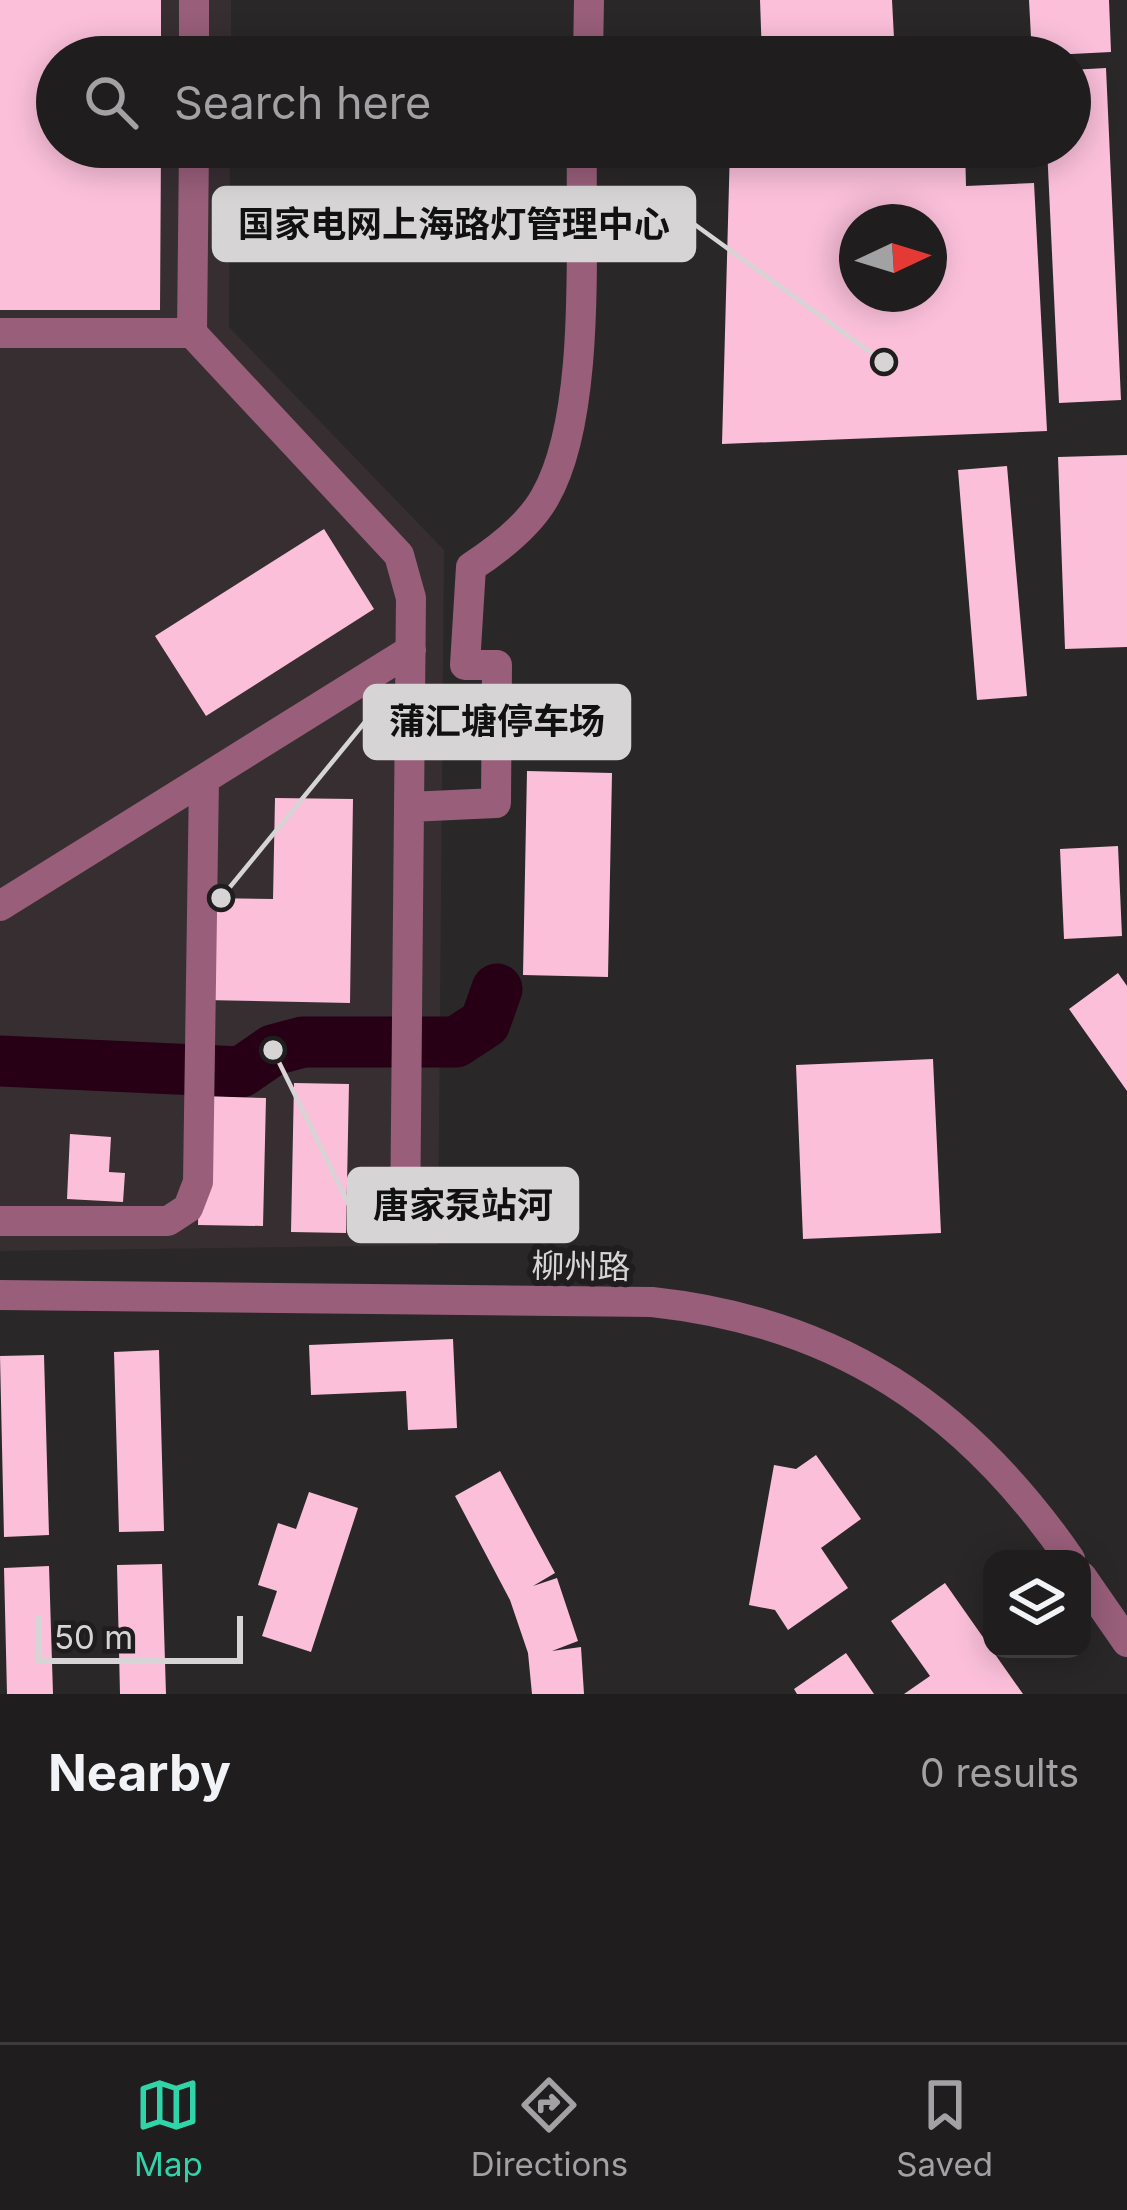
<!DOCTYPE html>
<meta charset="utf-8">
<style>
:root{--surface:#201d1e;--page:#282627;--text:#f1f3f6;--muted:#a2a2a4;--line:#3d3b3c;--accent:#31d4a9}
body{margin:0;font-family:Inter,"Noto Sans SC",sans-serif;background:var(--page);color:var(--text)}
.controls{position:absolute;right:36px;bottom:36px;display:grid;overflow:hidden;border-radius:24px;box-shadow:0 6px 30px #0003}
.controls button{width:108px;height:108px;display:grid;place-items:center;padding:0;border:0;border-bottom:3px solid var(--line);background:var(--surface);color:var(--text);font:60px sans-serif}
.compass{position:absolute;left:839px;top:204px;width:108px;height:108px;border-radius:50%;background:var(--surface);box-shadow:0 6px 30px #0003;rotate:86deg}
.scale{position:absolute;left:36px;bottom:30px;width:207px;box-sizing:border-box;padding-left:12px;border:6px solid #d6d4d4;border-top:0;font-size:33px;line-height:42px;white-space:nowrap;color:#d6d4d4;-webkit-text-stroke:9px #201d1f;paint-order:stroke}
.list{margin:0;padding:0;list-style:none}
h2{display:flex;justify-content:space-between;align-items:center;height:156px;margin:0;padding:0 48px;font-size:51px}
h2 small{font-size:39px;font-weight:400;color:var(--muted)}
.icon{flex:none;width:66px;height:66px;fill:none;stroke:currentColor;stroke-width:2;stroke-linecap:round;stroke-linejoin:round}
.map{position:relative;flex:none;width:1127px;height:1694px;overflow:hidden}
.search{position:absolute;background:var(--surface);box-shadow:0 6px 30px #0003;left:36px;right:36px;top:36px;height:132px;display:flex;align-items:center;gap:30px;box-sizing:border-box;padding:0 42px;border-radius:66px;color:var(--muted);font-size:45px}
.sheet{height:348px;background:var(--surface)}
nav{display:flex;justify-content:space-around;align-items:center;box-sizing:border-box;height:168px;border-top:3px solid var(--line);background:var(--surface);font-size:33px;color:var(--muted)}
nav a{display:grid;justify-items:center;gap:6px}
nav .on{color:var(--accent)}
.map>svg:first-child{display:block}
</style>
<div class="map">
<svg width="1127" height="1694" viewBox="0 0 1127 1694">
<rect width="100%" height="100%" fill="#2a2728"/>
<path fill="#372e32" d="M0 0H231V57H57V147H230L229 327 444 550 438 1245 0 1251Z"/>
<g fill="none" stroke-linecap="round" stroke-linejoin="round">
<path stroke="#270016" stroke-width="51" d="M0 1061 241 1072 273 1050 303 1042H456L485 1023 497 989"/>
</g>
<path fill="#fbbfda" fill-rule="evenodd" d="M0 0H161V57H57V147H161L160 310H0Z
M760 0H892L895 57H762Z
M1029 0H1109L1111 52 1032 56Z
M1106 68 1121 400 1059 403 1047 147H1070V70Z
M730 147H965L966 186 1034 183 1047 431 722 444ZM857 222H929V294H857Z
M1127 455V647L1065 649 1058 457Z
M1007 466 1027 696 977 700 958 470Z
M324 529 374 609 206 716 155 636Z
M527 771 612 773 608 977 523 975Z
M275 798 353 799 350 1003 204 1000 206 898 273 899Z
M1118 846 1122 936 1064 939 1060 849Z
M1118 973 1127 986V1091L1069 1009Z
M933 1059 941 1233 803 1239 796 1065Z
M294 1083 349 1084 346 1233 291 1232Z
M200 1096 266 1098 263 1226 198 1225Z
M70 1134 111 1137 109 1172 125 1173 123 1202 67 1199Z
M453 1339 457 1428 408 1430 406 1391 311 1395 309 1345Z
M159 1350 164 1531 119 1532 114 1352Z
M44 1355 49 1535 4 1537 0 1356Z
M816 1455 861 1519 821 1548 848 1588 788 1630 775 1610 749 1605 774 1465 796 1469Z
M500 1471 555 1573 533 1586 557 1578 578 1641 552 1651 581 1647 584 1694H532L528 1653 510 1600 455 1496Z
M309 1492 358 1508 311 1652 262 1636 277 1591 258 1585 278 1523 296 1529Z
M162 1564 166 1694H120L117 1565Z
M49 1566 53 1694H7L4 1568Z
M945 1583 1023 1694H904L930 1676 891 1621Z
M846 1653 874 1694H797L794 1689Z"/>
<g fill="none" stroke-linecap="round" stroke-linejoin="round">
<path stroke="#985e7a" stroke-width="30" d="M194 57V0
M588 57 589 0
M194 147 192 333 399 555 411 598 405 1227
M0 333H192
M409 807 496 803 497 665H465L471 567C497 550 530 524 545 497 592 416 580 241 582 147
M0 906 411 650
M0 1221H168L188 1208 198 1182 204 779
M0 1295 652 1302C837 1322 965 1407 1070 1559
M1082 1577 1127 1642"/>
</g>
<g text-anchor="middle" stroke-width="12" stroke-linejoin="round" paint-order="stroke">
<g font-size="33" fill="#d6d4d4" stroke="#201d1f">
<text transform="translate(581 1266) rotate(1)" y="12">柳州路</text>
</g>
</g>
<path fill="none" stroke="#d6d4d4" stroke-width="4.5" d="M884 362L694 224M221 898L365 722M273 1050L349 1205"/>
<g fill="#d6d4d4" stroke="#201d1f" stroke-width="4.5">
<circle cx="884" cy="362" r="12"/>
<circle cx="221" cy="898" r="12"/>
<circle cx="273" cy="1050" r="12"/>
</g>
<g fill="#d6d4d4" stroke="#d6d4d4" stroke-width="4.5">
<rect x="214" y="188" width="480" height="72" rx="12"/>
<rect x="365" y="686" width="264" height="72" rx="12"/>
<rect x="349" y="1169" width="228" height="72" rx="12"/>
</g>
<g font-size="36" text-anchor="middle" font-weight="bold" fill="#111">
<text x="454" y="237">国家电网上海路灯管理中心</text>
<text x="497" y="734">蒲汇塘停车场</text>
<text x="463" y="1218">唐家泵站河</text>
</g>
</svg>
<div class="controls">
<button><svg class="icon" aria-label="layers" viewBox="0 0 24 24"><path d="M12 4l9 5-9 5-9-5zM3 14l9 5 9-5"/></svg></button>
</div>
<svg class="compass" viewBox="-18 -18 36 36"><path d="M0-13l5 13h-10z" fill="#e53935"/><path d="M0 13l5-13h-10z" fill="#a2a2a4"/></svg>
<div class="scale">50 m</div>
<div class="search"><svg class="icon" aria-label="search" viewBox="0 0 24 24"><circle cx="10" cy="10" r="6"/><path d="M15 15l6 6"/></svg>Search here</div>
</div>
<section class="sheet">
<h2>Nearby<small>0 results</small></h2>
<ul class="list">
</ul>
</section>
<nav>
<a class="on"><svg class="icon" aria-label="map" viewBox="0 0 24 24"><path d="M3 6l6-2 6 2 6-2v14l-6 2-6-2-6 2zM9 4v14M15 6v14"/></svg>Map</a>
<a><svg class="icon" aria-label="directions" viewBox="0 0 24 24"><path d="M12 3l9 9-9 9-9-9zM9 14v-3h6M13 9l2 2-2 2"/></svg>Directions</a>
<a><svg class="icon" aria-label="saved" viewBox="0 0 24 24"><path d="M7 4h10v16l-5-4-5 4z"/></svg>Saved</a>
</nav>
